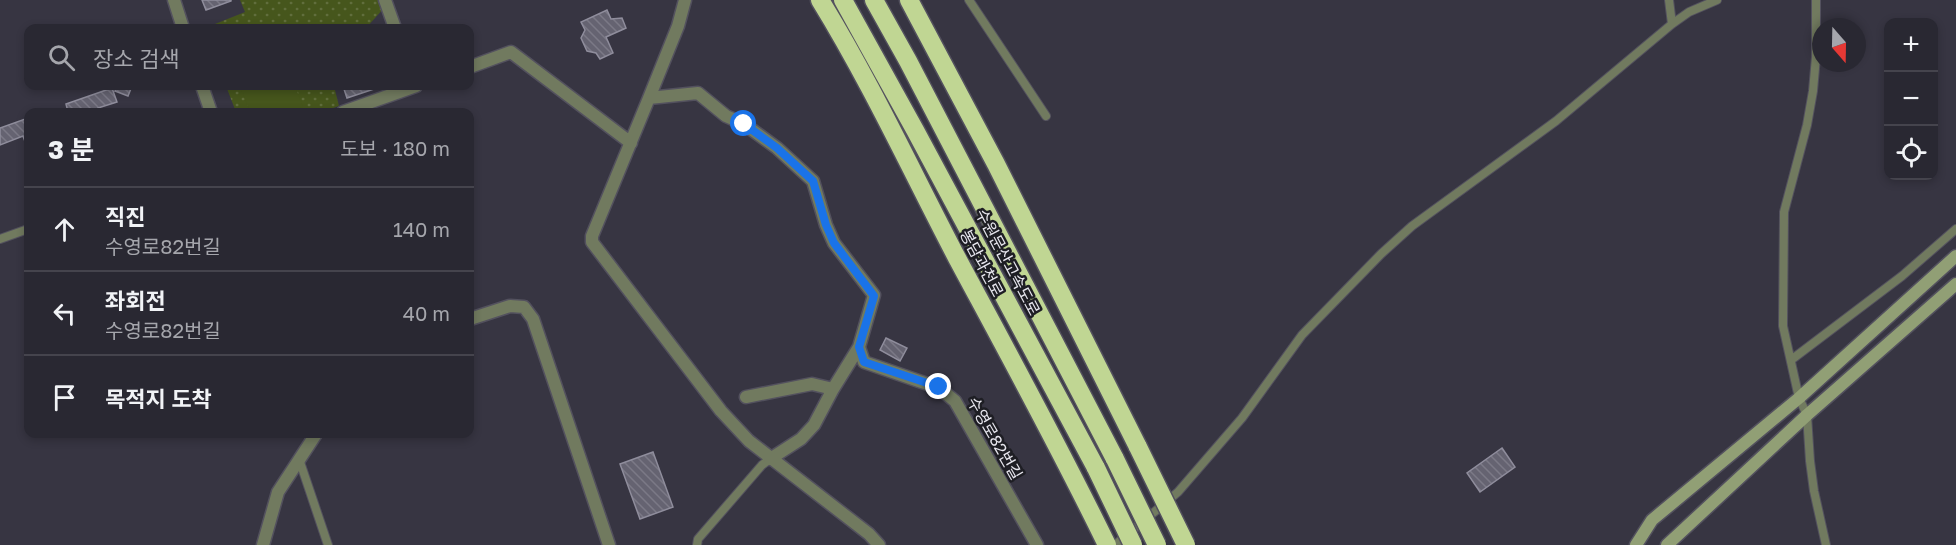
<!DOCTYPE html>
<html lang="ko">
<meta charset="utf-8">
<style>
:root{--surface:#292832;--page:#35343e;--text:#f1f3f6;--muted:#a5a6ac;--line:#45444d}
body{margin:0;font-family:"Golos Text","Noto Sans KR",sans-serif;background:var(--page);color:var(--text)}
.controls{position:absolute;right:18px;top:18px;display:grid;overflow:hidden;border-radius:12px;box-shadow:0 3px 9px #0003}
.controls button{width:54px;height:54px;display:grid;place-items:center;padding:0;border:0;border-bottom:2px solid var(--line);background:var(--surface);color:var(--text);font:30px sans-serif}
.compass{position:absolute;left:1812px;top:18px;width:54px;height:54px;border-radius:50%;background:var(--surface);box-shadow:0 3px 9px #0003;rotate:160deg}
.stop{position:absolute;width:18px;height:18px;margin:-14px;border:4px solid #1a73e8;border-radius:50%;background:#fff}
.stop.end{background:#1a73e8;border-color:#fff;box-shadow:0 2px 6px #0008}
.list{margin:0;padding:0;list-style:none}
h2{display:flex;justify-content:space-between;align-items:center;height:78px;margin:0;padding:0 24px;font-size:26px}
h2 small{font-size:20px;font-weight:400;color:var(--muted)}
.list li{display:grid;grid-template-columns:39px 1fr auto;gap:18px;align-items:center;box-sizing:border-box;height:84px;padding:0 24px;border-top:2px solid var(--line)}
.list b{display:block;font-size:22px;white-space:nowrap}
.list p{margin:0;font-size:20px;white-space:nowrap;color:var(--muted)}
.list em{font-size:20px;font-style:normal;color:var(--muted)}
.icon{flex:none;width:33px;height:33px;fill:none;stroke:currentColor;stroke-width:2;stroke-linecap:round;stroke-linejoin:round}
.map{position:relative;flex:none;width:1956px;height:545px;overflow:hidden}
.search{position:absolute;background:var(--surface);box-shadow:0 3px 9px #0003;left:24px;top:24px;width:450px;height:66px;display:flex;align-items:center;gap:15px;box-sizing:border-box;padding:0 21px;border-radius:12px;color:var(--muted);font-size:22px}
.panel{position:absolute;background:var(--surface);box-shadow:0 3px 9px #0003;left:24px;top:108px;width:450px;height:330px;border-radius:12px}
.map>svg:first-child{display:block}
</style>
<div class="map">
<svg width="1956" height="545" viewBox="0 0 1956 545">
<defs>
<pattern id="park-dots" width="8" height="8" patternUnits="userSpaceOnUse" patternTransform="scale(1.5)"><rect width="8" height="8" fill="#46561c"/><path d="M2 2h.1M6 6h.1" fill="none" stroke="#616e3d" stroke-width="1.8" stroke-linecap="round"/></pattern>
<pattern id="building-back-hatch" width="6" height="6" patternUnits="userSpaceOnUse" patternTransform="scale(1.5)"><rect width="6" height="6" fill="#656371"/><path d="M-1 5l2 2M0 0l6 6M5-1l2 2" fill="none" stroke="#7b7986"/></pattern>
</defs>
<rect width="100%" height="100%" fill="#373542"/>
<path fill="url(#park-dots)" d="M240 0H381L384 8 366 28H205L245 12Z
M226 86H334L339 106 322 112H236Z"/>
<path fill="#46561c" d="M240 86H295L303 107 289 112H250Z"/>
<path fill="url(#building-back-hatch)" stroke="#8f8d9c" stroke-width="1.5" d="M202 0H231V1L206 10Z
M607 10 611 19 622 18 626 28 606 37 613 53 600 59 596 53 587 51 581 38 585 30 581 22Z
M117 86H132L128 96 115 91Z
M343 86H383L347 98Z
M112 88 117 102 98 108 99 112H68L66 104Z
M28 118V150L23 136 0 145V128Z
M886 338 907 348 900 361 880 350Z
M1502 448 1515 467 1480 492 1467 473Z
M653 452 673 507 640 519 620 464Z"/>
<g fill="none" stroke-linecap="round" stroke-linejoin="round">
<g stroke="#53515e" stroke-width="10">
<path id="lane" d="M969 0 1046 116
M1669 0 1672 24
M1816 0V57L1813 91 1807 125 1784 212 1783 326 1799 398 1807 415 1810 461 1814 491 1826 545
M0 239 28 229
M1791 360 1902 276 1956 229
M299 459 328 545
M697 545 698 539 762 465 770 459
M1115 545 1178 492 1242 418 1302 335 1381 254 1412 226 1556 121 1672 24 1689 12 1717 0"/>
</g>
<g stroke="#53515e" stroke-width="15">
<path id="street" d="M174 0 183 28
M385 0 395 28
M685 0 678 26 649 98 698 93 726 116 744 124 777 148 813 181 826 225 834 243 874 295 859 347 864 362 939 388 955 401 1037 545
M470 67 511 52 631 143
M202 86 211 112
M649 98 592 236V242L721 411 749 441 869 534 879 545
M343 112 416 86
M470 319 510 306 524 307 533 319 609 545
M746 397 812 384 833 389
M770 459 801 439 814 425 833 389 859 347
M263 545 278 492 316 434"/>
</g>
<g stroke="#53515e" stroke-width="15">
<path id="secondary" d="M1636 545 1652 520 1799 398 1956 256
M1667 545 1807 415 1956 284"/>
</g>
<g stroke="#53515e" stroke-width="21">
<path id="highway" d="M820 0C871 83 912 172 957 258 1008 353 1060 448 1107 545
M843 0 915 130 1096 468
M874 0 908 61 1115 459
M909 0 996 164 1138 447"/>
</g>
<use href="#lane" stroke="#717a5f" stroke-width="8"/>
<use href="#street" stroke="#717a5f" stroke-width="12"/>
<use href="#secondary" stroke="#919f75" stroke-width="12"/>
<use href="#highway" stroke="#c0d693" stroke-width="18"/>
<g stroke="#53515e" stroke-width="21" stroke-linecap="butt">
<path id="highway-bridge" d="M1138 447 1186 545
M1115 459 1157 545
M1096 468 1133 545"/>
</g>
<use href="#highway-bridge" stroke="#c0d693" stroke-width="18"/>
</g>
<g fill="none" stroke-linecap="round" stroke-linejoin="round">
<path stroke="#1a73e8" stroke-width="8" d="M744 124 777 148 813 181 826 225 834 243 874 296 859 347 864 362 939 387"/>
</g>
<g text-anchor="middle" stroke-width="5" stroke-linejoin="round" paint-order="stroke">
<g font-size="16" fill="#e8e7ef" stroke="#1e1e24">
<text transform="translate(1008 262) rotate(62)" y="6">수원문산고속도로</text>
<text transform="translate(982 263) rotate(62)" y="6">봉담과천로</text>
<text transform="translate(995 438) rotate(60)" y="6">수영로82번길</text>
</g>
</g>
</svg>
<div class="controls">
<button>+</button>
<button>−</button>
<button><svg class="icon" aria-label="locate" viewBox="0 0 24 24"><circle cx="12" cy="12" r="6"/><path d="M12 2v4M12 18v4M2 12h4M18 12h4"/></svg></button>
</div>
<svg class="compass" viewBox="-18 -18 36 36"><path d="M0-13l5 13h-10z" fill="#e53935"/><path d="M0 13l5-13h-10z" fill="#a5a6ac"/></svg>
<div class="stop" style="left:744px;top:124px"></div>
<div class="stop end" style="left:939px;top:387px"></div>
<div class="search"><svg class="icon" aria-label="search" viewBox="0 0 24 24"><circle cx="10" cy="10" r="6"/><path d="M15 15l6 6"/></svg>장소 검색</div>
<section class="panel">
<h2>3 분<small>도보 · 180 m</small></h2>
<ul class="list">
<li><svg class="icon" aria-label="ahead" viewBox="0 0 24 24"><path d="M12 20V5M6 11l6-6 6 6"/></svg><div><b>직진</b><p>수영로82번길</p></div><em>140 m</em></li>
<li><svg class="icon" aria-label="left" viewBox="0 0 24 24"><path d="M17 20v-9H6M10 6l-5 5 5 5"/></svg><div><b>좌회전</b><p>수영로82번길</p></div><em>40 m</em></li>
<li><svg class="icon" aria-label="arrive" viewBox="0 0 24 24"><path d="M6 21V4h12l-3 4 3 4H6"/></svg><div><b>목적지 도착</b></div></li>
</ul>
</section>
</div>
